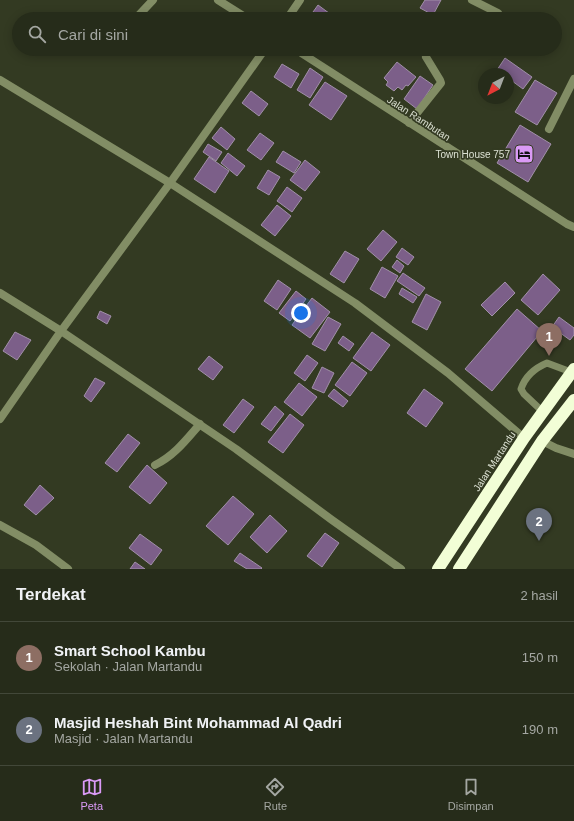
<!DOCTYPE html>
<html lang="id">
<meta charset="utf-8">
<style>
:root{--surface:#262c1a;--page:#323827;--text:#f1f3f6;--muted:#a4a7a2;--line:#424839;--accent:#da9af6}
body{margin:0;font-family:Arial,sans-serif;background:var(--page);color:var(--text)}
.compass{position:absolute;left:478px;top:68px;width:36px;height:36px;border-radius:50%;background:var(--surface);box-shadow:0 2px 10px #0003;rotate:222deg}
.you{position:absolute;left:301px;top:313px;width:14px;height:14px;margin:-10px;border:3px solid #fff;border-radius:50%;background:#1a73e8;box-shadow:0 0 0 6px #1a73e833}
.badge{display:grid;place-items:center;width:26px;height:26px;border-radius:50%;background:var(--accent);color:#fff;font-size:13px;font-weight:700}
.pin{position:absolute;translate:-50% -33px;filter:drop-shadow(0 1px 2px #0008)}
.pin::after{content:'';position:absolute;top:21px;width:14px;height:12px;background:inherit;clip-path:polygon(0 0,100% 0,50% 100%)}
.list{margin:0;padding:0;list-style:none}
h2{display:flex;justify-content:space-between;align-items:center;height:52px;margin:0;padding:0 16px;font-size:17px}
h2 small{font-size:13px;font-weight:400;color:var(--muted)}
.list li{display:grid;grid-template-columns:26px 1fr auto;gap:12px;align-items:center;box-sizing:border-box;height:72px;padding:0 16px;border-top:1px solid var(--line)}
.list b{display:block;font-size:15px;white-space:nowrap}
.list p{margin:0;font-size:13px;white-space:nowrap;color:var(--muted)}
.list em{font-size:13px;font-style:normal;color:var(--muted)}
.icon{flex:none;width:22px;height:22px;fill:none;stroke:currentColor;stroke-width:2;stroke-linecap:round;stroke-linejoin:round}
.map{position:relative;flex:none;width:574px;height:569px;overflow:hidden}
.search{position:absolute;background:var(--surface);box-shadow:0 2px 10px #0003;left:12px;right:12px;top:12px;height:44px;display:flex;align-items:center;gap:10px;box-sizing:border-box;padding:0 14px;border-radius:22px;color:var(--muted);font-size:15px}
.sheet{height:196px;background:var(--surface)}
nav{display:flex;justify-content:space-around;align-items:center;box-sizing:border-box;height:56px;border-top:1px solid var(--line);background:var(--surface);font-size:11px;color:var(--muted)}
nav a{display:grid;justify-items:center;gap:2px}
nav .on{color:var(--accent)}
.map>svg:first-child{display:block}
</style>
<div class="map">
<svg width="574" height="569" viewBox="0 0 574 569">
<rect width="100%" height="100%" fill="#333a22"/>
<path fill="#7c5f89" stroke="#a190a9" d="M425 0H441L433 15 420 8Z
M318 5 337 19H308Z
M505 58 532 77 523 89 508 78V74H502L497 70Z
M397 62 416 77 408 86 406 85 402 90 398 87 394 91 386 85 388 82 384 78Z
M282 64 299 74 291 88 274 77Z
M310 68 323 77 310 98 297 90Z
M420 76 433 85 417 109 404 99Z
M535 80 557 93 537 125 515 112Z
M325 82 347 96 331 120 309 105Z
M251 91 268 104 259 116 242 103Z
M520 125 551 144 528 182 497 163Z
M221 127 235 139 227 150 212 138Z
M260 133 274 143 261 160 247 150Z
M208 144 222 152 216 161 203 152Z
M283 151 301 162 294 173 276 162Z
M228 153 245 166 237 176 221 163Z
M209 157 229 171 215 193 194 179Z
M305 160 320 172 305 191 290 180Z
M268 170 280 177 269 195 257 188Z
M287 187 302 198 292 212 277 201Z
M277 205 291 216 275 236 261 225Z
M383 230 397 242 381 261 367 249Z
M402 248 414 257 408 265 396 257Z
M345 251 359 259 344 283 330 274Z
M397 260 404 266 400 273 392 267Z
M382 267 398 276 385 298 370 289Z
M403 273 425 288 419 296 397 281Z
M543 274 560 290 538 315 521 300Z
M278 280 291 289 277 310 264 301Z
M505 282 515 293 492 316 481 305Z
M402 288 417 297 413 303 399 294Z
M296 291 306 299 290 321 279 313Z
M426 294 441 302 427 330 412 322Z
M312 298 330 312 310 338 292 325Z
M517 309 542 331 492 391 465 369Z
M100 311 111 316 107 324 97 318Z
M328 317 341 324 325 351 312 344Z
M559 317 574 328V335L570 340 552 327Z
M15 332 31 340 17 360 3 351Z
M372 332 390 345 371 371 353 358Z
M343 336 354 344 349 351 338 343Z
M307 355 318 363 305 381 294 373Z
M209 356 223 367 213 380 198 369Z
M352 362 367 373 350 396 335 385Z
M322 367 334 373 324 393 312 388Z
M95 378 105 383 91 402 84 396Z
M299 383 317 397 302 416 284 402Z
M334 389 348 401 343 407 328 396Z
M424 389 443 403 426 427 407 413Z
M243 399 254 407 234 433 223 425Z
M275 406 284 414 271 431 261 424Z
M290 414 304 425 283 453 268 442Z
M128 434 140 443 117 472 105 463Z
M147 465 167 483 150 504 129 487Z
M40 485 54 498 36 515 24 505Z
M233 496 254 514 228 545 206 526Z
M270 515 287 531 267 553 250 537Z
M325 533 339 543 322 567 307 556Z
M140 534 162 550 151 565 129 548Z
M240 553 262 568 261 569H247L234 561Z
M135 562 145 569H130Z"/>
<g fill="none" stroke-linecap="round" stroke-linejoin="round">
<path stroke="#828d65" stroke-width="7" d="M542 411 524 394 521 389C525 377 535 368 547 363L571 372"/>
<path stroke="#828d65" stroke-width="8" d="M218 0 248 19
M472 0 498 13
M138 16 153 0
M287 19 300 0
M295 49 567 224 574 227
M0 80 170 183 355 303 448 373 524 438
M409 123 441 83 440 80 426 57
M549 129 574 79
M0 293 61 331 236 449 332 520 401 569
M0 419 61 331 170 183 265 49
M542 441 556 448 574 454
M155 465C174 456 186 440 200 424
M0 525 36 545 68 569"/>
<path stroke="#f2fed6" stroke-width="12" d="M438 569 524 438 574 369
M459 569 542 441 574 400"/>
</g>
<defs>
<g id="hotel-square" transform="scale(1)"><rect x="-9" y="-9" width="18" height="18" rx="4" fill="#da9af6" stroke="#333a22"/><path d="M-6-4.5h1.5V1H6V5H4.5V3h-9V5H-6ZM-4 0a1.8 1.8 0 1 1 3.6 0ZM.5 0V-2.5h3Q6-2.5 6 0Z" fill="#111"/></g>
</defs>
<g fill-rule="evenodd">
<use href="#hotel-square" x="524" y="154"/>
</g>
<g text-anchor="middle" stroke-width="3.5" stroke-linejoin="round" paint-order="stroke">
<g font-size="10" fill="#dce1d3" stroke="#333a22">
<text transform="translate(419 118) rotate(33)" y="4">Jalan Rambutan</text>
<text transform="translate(494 461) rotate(-57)" y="4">Jalan Martandu</text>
</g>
<g font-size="10" fill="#dce1d3" stroke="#333a22" text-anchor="end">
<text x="510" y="158">Town House 757</text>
</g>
</g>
</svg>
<svg class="compass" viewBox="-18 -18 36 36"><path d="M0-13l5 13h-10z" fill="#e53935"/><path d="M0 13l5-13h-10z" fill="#a4a7a2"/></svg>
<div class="you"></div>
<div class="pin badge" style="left:549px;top:356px;background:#8d6e63">1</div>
<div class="pin badge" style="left:539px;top:541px;background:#6b7280">2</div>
<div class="search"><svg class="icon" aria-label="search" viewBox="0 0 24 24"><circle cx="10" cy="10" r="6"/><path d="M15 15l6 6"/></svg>Cari di sini</div>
</div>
<section class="sheet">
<h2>Terdekat<small>2 hasil</small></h2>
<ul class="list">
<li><span class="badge" style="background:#8d6e63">1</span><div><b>Smart School Kambu</b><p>Sekolah · Jalan Martandu</p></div><em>150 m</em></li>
<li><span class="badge" style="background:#6b7280">2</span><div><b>Masjid Heshah Bint Mohammad Al Qadri</b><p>Masjid · Jalan Martandu</p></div><em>190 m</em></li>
</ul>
</section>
<nav>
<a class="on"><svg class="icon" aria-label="map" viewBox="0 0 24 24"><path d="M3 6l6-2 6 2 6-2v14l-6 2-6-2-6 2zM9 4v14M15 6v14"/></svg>Peta</a>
<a><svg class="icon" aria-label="directions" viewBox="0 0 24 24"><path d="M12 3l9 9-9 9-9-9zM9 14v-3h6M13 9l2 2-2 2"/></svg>Rute</a>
<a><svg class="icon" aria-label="saved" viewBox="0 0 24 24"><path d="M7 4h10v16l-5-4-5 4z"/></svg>Disimpan</a>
</nav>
